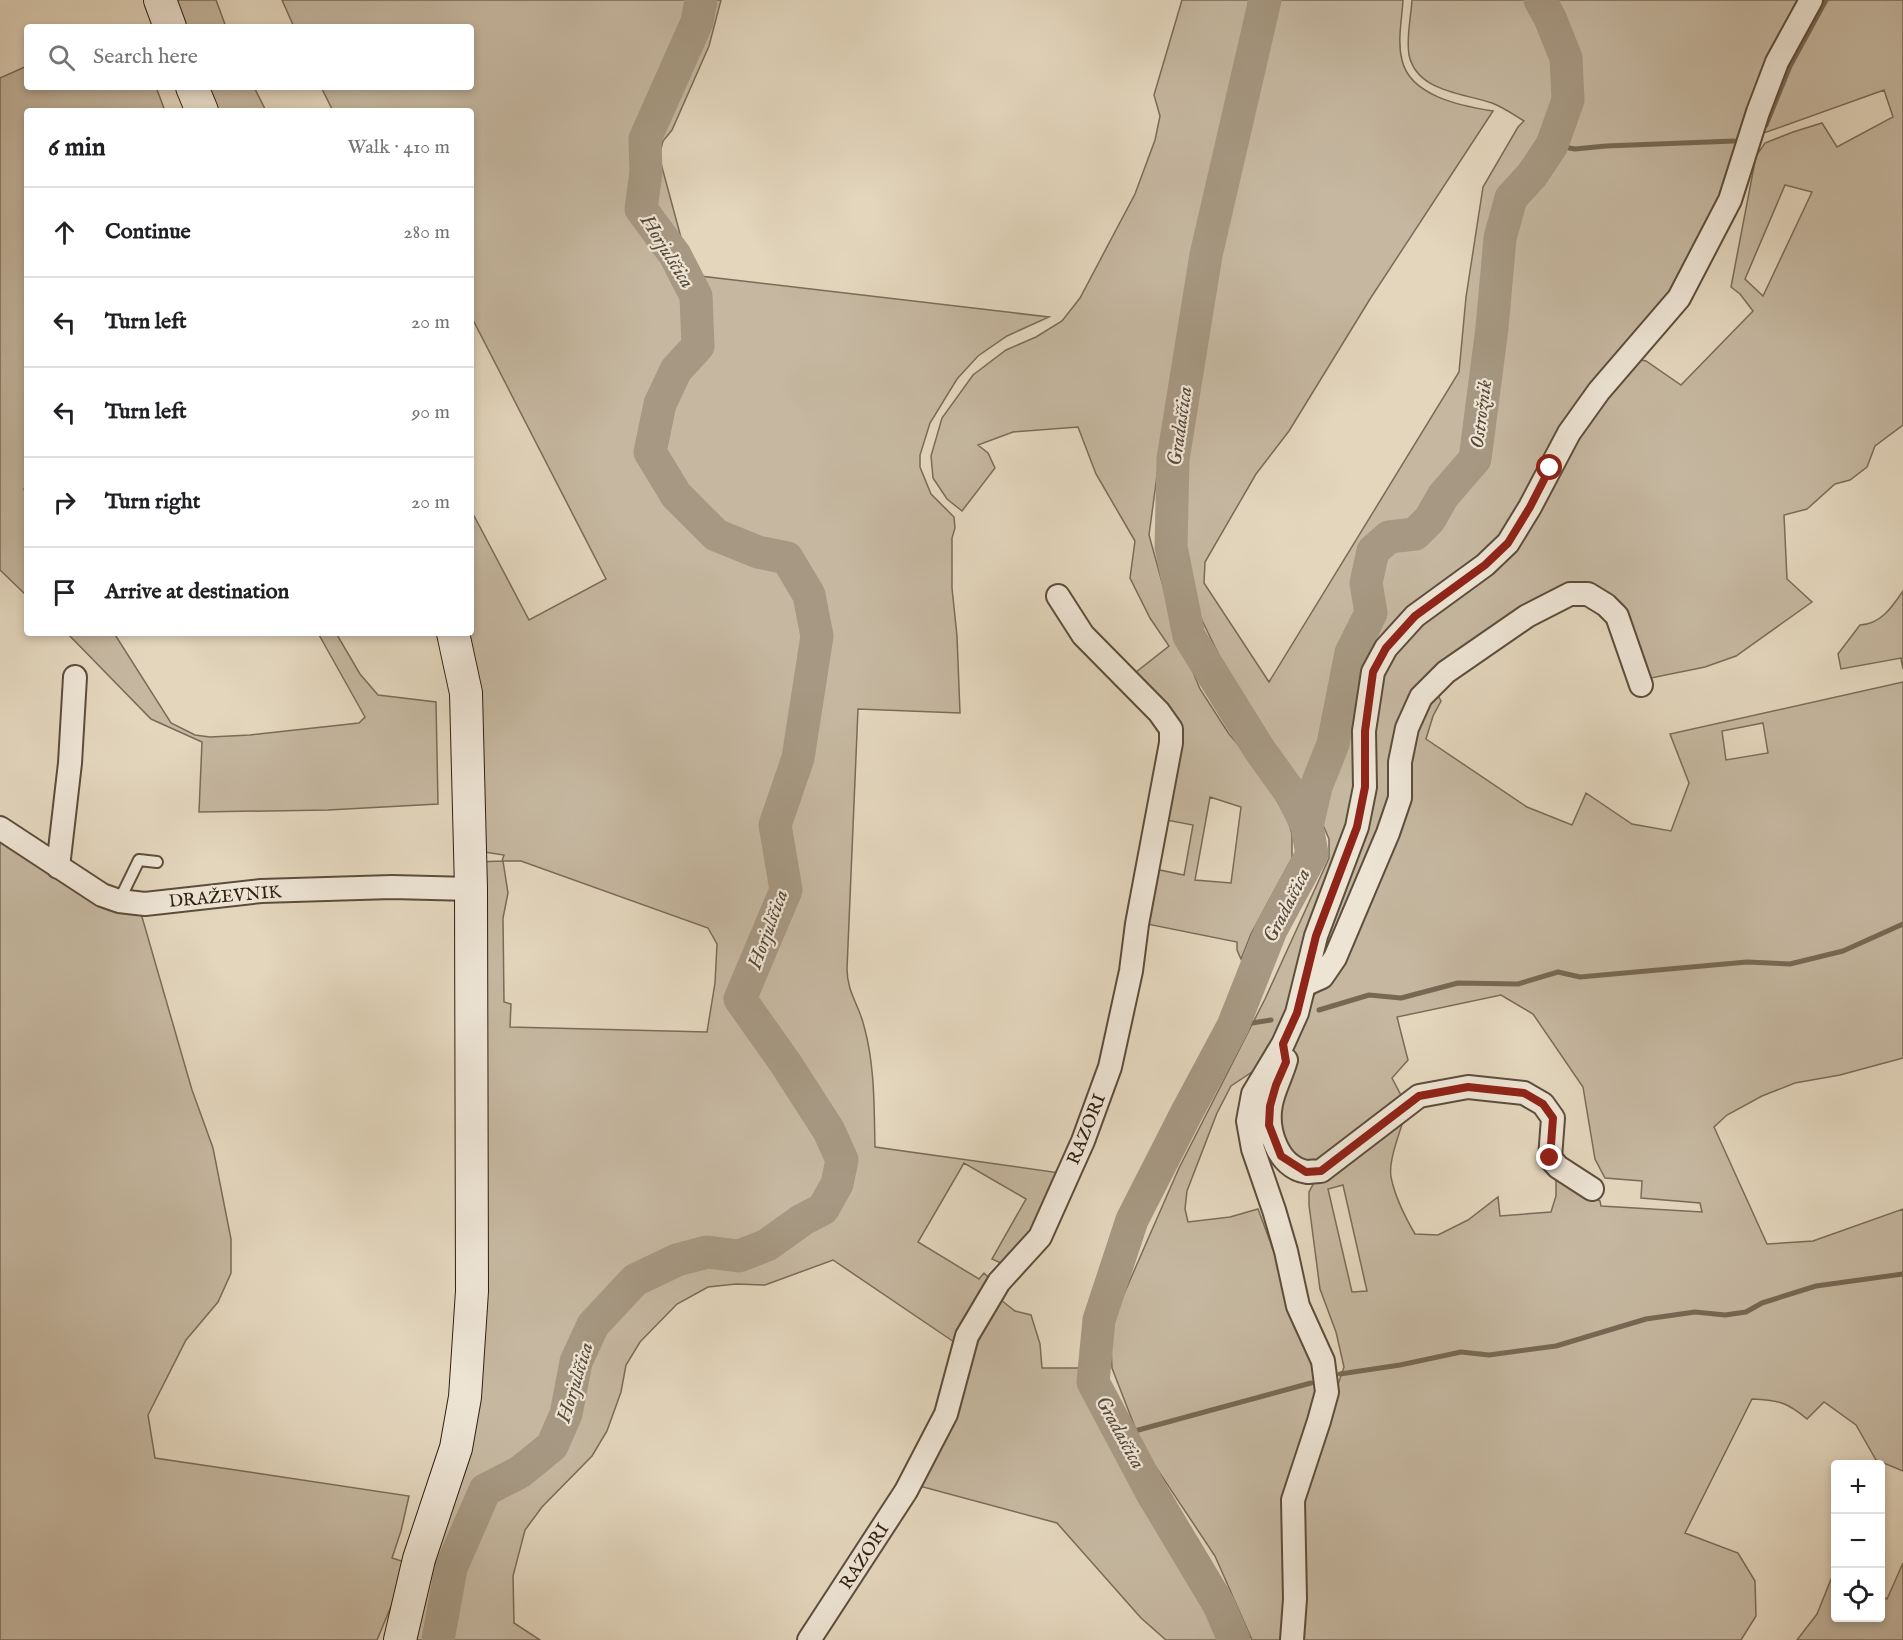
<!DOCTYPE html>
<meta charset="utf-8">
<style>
:root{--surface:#fff;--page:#f2f2f2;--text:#202124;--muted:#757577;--line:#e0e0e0}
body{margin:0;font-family:"IM FELL English",serif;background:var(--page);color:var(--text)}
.controls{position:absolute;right:18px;bottom:18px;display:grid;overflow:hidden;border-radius:6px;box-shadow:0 3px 9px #0003}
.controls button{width:54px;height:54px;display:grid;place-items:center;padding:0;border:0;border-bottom:2px solid var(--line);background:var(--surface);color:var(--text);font:30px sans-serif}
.stop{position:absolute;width:18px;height:18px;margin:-14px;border:4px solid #8f2418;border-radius:50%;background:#fff}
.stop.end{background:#8f2418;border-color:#fff;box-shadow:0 2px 6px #0008}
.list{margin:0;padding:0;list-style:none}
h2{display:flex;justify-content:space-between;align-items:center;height:78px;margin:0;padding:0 24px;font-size:26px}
h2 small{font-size:20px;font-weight:400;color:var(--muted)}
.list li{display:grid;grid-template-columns:39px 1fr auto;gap:18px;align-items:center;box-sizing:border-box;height:90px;padding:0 24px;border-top:2px solid var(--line)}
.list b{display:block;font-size:22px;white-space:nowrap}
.list em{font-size:20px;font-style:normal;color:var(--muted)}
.icon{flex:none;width:33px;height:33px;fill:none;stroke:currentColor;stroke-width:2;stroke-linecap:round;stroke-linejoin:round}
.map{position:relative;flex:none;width:1903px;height:1640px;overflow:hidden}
.search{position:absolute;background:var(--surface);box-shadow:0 3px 9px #0003;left:24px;top:24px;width:450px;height:66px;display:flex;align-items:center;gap:15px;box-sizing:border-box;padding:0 21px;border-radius:6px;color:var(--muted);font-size:22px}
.panel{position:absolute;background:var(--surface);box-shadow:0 3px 9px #0003;left:24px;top:108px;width:450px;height:528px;border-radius:6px}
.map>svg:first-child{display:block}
</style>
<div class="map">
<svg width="1903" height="1640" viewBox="0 0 1903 1640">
<rect width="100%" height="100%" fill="#e3d6bd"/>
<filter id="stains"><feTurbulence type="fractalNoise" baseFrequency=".00333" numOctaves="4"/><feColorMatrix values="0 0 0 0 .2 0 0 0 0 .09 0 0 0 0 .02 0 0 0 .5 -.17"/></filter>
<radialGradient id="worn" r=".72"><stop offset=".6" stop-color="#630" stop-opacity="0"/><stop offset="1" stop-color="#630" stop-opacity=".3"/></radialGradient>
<path fill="#c5b7a0" stroke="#7a6b58" stroke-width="1.5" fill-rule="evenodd" d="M170 0H216L226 27H180Z
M282 0H721L709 46 672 130 663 141 659 156 683 245 700 276 1049 317 1007 336 978 356 957 379 930 423 920 455V467L931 494 954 517 955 528 952 538V588L957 636 960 713 858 709 847 969C847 992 859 1005 864 1026 875 1066 874 1106 875 1147L1060 1173 1027 1240 1003 1264 992 1259 1026 1199 964 1163 918 1242 979 1279 984 1273 988 1277V1283L957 1344 833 1260 765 1285 736 1284 708 1287 677 1304 640 1342 626 1365 621 1392 607 1431 592 1456 542 1507 525 1530 513 1576 514 1623 540 1640H407L468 1435 477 862 502 861 504 855 478 851 466 633H471V510L529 620 606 579 471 316V111H333L321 87H471V27H294ZM503 861H521L708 928 717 944 715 983 707 1032 510 1027 511 1004 504 1002 503 918 508 893Z
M1182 0H1249L1163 431 1149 535 1174 626 1200 689 1229 734 1258 768 1288 820 1292 834V858L1251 934 1241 959 1237 950V942L1142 923 1150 868 1184 875 1193 825 1161 819 1179 733 1135 673 1169 646 1150 618 1130 578 1135 541 1096 474 1078 427 1013 432 978 445 988 453 995 468 962 511 947 499 933 478 931 456 942 418 973 375 1006 350 1036 337 1062 321 1080 298 1135 194 1155 140 1160 116 1154 95ZM1210 797 1241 807 1231 883 1195 880Z
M1278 0H1403C1402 19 1397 41 1402 60 1410 96 1461 106 1493 111L1370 299 1289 431 1256 474 1205 562 1204 583 1269 682 1459 372 1466 297 1483 187 1518 127 1524 121C1514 115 1503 107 1492 103 1463 93 1417 92 1409 55 1406 37 1411 18 1412 0H1802L1715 212 1667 298 1509 531 1389 628 1365 670 1352 827 1285 1024 1258 1068 1231 1086 1217 1113 1187 1191 1185 1209 1188 1222 1230 1217 1258 1209 1313 1357 1320 1387 1310 1432 1287 1640H1252L1215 1556 1143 1448 1112 1368 1110 1326 1179 1168 1265 999 1329 858V839L1316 809 1242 700 1214 645 1197 610 1183 549 1188 440 1206 345 1214 253 1267 55Z
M1818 0H1903V425L1875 446 1867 467 1850 480 1835 484 1807 509 1784 515 1787 579 1812 602 1736 656 1705 667 1651 678 1644 674 1590 589 1411 700 1394 799 1322 969 1323 932 1371 731 1380 674 1400 638 1485 574 1571 442 1632 358 1646 361 1681 385 1753 311 1740 294 1731 287 1756 156 1765 143 1793 132 1822 123 1837 147 1893 117 1884 90 1764 133 1759 128 1773 87ZM1785 185 1812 192 1763 296 1745 279Z
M27 66V87H156L165 111H27V487L24 489 27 494V596L0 570V78Z
M202 87H254L266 111H211Z
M1903 591V669L1901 658 1841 669 1838 654 1860 625C1881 624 1892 607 1903 591Z
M67 633H114L171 723 195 735 210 737 250 735 359 723 365 717 318 633H336L360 674 378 695 436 702 438 804 328 810 199 812 202 742 151 719Z
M1903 682V1058L1840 1075 1795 1083 1762 1096 1727 1115 1714 1127 1767 1244 1813 1241 1903 1209V1471L1876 1460 1856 1425 1824 1402 1807 1419C1787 1402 1778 1400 1752 1399L1685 1533 1738 1553 1755 1581 1756 1616 1741 1640H1297L1298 1501 1344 1367 1336 1332 1320 1289 1309 1205V1192L1316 1179 1407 1109C1402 1127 1388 1159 1391 1177 1395 1197 1405 1217 1415 1234L1438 1235 1468 1220 1498 1197 1500 1216 1551 1212 1556 1196V1175L1600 1201 1601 1206 1702 1212 1700 1203 1641 1198 1642 1181 1605 1178 1595 1159 1583 1087 1533 1014 1501 995 1397 1017 1408 1060 1392 1078 1404 1101 1333 1157 1302 1165 1277 1137 1288 1065 1306 1007 1317 991 1328 986 1351 936 1410 735 1435 690 1441 701 1433 716 1426 739 1527 807 1572 825 1586 793 1632 824 1671 831 1689 783 1670 734ZM1763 723 1768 753 1726 760 1722 731ZM1343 1185 1367 1291 1352 1292 1328 1189Z
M0 835 140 910 192 1090 213 1148 231 1239V1273L218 1302 186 1340 148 1415 155 1458 409 1496 401 1531 392 1558 405 1562 392 1604 377 1640H0Z
M997 1297 1015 1311 1031 1315 1040 1344 1042 1368H1079V1385L1210 1613 1221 1640H1166L1141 1618 1057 1523 912 1484Z
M1903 1563V1640H1797L1817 1614 1834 1572 1836 1573V1618H1880L1881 1596 1887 1599Z"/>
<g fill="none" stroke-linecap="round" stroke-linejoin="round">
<path stroke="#776854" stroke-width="5" d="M1766 125 1790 66 1826 0
M1552 145 1575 149 1606 146 1734 141
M1319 1010 1369 995 1401 998 1458 983 1518 984 1558 972 1580 977 1747 962 1790 964 1843 951 1903 924
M1233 1026 1271 1020
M1340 1374 1400 1365 1461 1352 1489 1355 1556 1346 1646 1319 1695 1312 1725 1315 1746 1312 1762 1303 1816 1286 1903 1274
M1120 1435 1311 1383"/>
<path stroke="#a69882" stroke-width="33" d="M1307 826 1316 787 1333 744 1351 653 1371 613 1366 583 1373 551 1389 537 1415 534 1430 519 1443 496 1475 459 1492 328 1500 238 1511 198 1532 175 1552 145 1568 100 1566 58 1550 18 1540 0
M438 1640 451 1568 485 1490 520 1472 552 1446 566 1414 576 1362 593 1325 635 1280 677 1260 707 1252 739 1256 767 1245 802 1220 823 1209 837 1184 842 1160 829 1131 786 1064 740 999 786 890 775 825 798 758 817 636 809 595 787 558 758 552 716 535 676 495 650 452 660 404 676 370 698 346 696 296 675 255 641 209 646 172 645 139 697 22 701 0
M1234 1640 1219 1605 1152 1493 1093 1382 1099 1320 1132 1220 1187 1112 1233 1026 1271 930 1312 854 1307 826 1292 795 1259 749 1189 636 1171 547 1173 459 1206 255 1265 0"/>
<g stroke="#5d4d3b" stroke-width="14">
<path id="lane" d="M119 901 139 860 157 862"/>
</g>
<g stroke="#5d4d3b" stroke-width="26">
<path id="street" d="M0 828 102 895 119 901 145 904 261 891 392 887 471 889
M58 867 70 763 75 677
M1304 985 1322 977 1335 958 1388 833 1400 798V762L1407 728 1421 697 1446 672 1527 616 1570 594H1588L1606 605 1617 616 1641 685
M1286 1060C1282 1075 1274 1089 1271 1104 1266 1129 1277 1167 1307 1172 1311 1172 1316 1171 1321 1171L1419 1096 1468 1087 1524 1093 1543 1104 1553 1118 1550 1158 1558 1167 1592 1189
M809 1640 906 1491 946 1414 967 1336 999 1282 1040 1237 1083 1141 1110 1067 1131 971 1137 924 1171 743V729L1159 712 1083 635 1058 596
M1292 1640 1295 1599 1293 1500 1319 1421 1327 1392 1323 1361 1298 1306 1286 1251 1274 1210 1253 1149 1248 1121 1253 1094 1283 1044 1297 1013 1316 936 1357 827 1365 787 1364 731 1373 672 1386 648 1415 616 1485 565 1508 543 1530 507 1569 433 1599 391 1679 298 1730 200 1758 112 1777 62 1811 0"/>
</g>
<g stroke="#301f10" stroke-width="34">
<path id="secondary" d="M160 0 170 27
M192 87 202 111
M400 1640 419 1559 456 1448 465 1397 472 1291 471 889 466 693 453 633"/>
</g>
<use href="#lane" stroke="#ede4d4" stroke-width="10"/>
<use href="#street" stroke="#ede4d4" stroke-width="22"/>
<use href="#secondary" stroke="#ede4d4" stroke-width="32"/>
</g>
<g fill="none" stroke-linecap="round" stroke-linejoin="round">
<path stroke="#8f2418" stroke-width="8" d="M1550 468 1530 507 1508 543 1485 565 1415 616 1386 648 1373 672 1365 731V787L1357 827 1316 936 1297 1013 1283 1044 1286 1062 1276 1085 1270 1106 1269 1125 1281 1156 1306 1172 1321 1171 1419 1096 1468 1087 1524 1093 1543 1104 1553 1118 1550 1158"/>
</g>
<g text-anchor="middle" stroke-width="4.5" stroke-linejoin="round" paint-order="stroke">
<g font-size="18" fill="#301f10" stroke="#ede4d4">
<text transform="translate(225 896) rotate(-5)" y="6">DRAŽEVNIK</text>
<text transform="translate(1086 1129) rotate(-68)" y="6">RAZORI</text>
<text transform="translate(864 1556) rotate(-57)" y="6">RAZORI</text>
</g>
<g font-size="20" font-style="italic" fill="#594938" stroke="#ede4d4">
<text transform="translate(668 251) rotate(58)" y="7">Horjulščica</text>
<text transform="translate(1480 414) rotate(-83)" y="7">Ostrožnik</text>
<text transform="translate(1179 426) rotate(-82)" y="7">Gradaščica</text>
<text transform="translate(1286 905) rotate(-63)" y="7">Gradaščica</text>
<text transform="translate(767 929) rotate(-70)" y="7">Horjulščica</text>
<text transform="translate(574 1382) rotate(-73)" y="7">Horjulščica</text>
<text transform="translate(1121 1432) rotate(61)" y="7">Gradaščica</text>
</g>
</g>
<rect width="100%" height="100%" filter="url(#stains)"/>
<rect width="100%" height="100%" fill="url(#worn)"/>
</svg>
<div class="controls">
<button>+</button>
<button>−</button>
<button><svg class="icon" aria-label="locate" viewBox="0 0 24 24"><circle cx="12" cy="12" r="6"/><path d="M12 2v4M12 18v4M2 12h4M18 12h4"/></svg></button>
</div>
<div class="stop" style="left:1550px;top:468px"></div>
<div class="stop end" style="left:1550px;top:1158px"></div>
<div class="search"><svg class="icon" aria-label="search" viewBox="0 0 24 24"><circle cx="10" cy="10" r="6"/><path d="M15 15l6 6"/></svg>Search here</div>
<section class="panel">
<h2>6 min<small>Walk · 410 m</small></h2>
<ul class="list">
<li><svg class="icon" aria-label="ahead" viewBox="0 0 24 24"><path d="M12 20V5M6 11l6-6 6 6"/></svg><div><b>Continue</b></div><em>280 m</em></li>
<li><svg class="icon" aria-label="left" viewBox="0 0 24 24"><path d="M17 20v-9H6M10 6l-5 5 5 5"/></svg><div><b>Turn left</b></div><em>20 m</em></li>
<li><svg class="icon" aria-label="left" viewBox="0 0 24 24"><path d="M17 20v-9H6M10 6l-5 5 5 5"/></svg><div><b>Turn left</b></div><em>90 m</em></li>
<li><svg class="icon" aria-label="right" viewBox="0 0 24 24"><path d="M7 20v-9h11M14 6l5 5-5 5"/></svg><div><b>Turn right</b></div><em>20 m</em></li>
<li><svg class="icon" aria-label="arrive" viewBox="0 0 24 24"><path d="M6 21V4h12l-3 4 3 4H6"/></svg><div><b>Arrive at destination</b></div></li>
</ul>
</section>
</div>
